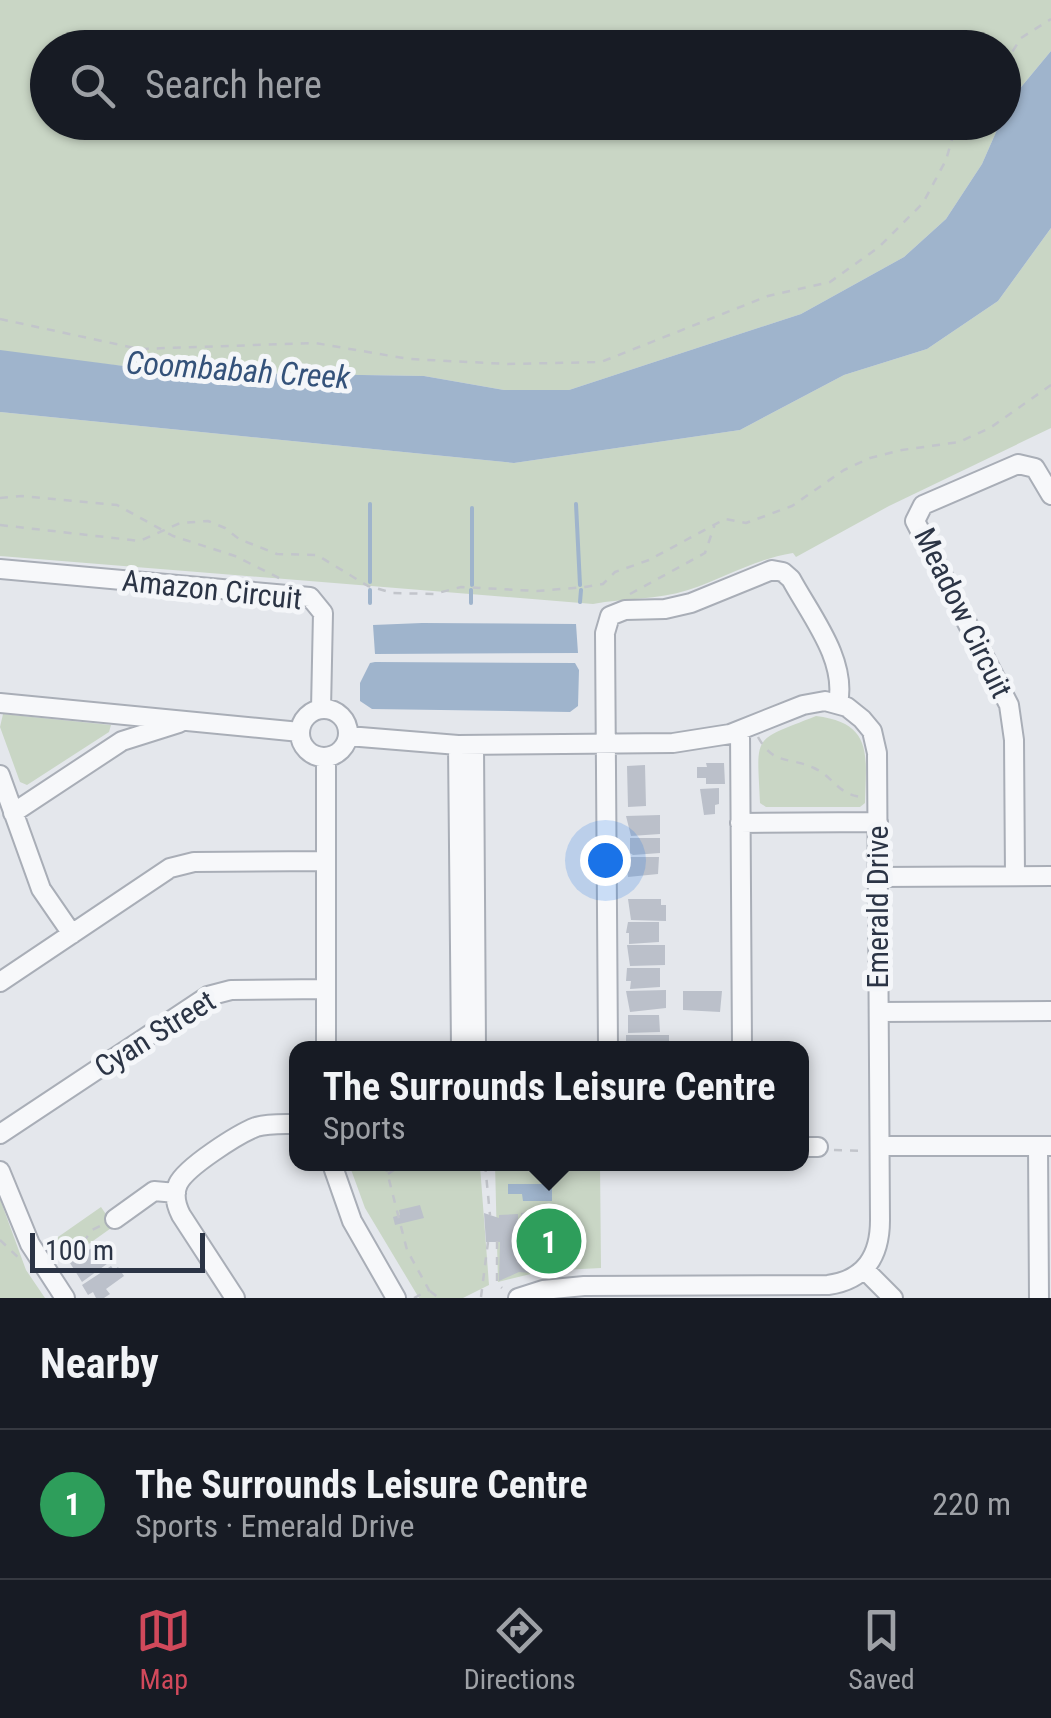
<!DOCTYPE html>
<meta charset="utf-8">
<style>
:root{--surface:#171b24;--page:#20242c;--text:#f1f3f6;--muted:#9ea1a6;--line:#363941;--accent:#d1495b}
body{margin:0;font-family:"Roboto Condensed",sans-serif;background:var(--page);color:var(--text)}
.scale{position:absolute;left:30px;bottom:25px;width:175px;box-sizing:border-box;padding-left:10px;border:5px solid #2b3445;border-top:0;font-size:28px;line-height:35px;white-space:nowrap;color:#2b3445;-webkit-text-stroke:8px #f4f6f9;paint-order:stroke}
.you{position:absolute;left:605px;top:860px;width:35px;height:35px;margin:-25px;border:8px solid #fff;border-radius:50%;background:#1a73e8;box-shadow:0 0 0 15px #1a73e833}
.badge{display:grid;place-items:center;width:65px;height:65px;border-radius:50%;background:var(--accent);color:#fff;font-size:32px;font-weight:700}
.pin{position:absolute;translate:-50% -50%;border:5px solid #fff;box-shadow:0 2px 10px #0006}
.popup{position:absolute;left:289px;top:1041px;width:520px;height:130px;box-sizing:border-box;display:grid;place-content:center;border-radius:20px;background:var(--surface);filter:drop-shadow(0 2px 8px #0005);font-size:32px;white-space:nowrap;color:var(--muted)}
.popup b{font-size:38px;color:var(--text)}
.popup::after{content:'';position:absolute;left:50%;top:100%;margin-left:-20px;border:20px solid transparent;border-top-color:var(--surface)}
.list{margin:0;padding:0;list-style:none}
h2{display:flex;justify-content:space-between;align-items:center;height:130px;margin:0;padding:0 40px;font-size:42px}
h2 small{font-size:32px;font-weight:400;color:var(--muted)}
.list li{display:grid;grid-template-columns:65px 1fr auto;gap:30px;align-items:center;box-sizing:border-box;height:150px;padding:0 40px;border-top:2px solid var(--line)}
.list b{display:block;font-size:38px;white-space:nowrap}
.list p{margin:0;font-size:32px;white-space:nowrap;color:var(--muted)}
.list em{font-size:32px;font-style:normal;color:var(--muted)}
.icon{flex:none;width:55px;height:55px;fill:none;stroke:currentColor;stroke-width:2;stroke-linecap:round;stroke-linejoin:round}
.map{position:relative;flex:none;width:1051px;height:1298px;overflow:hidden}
.search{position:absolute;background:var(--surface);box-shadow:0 2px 8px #0004;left:30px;right:30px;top:30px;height:110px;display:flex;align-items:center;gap:25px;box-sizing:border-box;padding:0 35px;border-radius:55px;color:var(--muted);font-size:38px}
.sheet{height:280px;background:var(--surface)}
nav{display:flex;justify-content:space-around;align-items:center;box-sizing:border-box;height:140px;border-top:2px solid var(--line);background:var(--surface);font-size:28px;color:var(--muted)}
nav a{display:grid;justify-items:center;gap:5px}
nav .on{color:var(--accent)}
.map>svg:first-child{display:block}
</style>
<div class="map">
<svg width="1051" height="1298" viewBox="0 0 1051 1298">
<rect width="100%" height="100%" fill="#e4e7ec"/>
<path fill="#c9d6c5" d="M0 0H1051V51L1007 104 1004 113V48H48V122L1000 123 982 164 946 219 904 257 801 314 569 390H504L424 376 174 372 0 352Z
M1051 228V428L889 506 796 557 793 553C755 559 724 578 688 590 658 600 624 598 593 604L0 556V412L514 463 740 430 844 375 927 349 998 301Z
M3 714 111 725 109 732 27 785 20 782 0 727Z
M816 716C874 723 866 756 865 803L860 807H766L760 803C757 733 751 742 816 716Z
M349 1164 480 1166 489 1285 463 1298H419L365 1208Z
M495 1164H600L601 1268 543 1271 498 1282Z
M0 1199 26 1270 45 1298H0Z
M101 1207 114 1226 62 1263 48 1244Z"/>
<path fill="#9fb4cc" d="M1051 51V228L998 301 927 349 844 375 740 430 514 463 0 412V350L170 372 424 376 504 390H569L801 314 904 257 946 219 982 164 1000 123 1004 122 1007 104Z
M422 623 576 624 578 653 375 654 373 625Z
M375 662 575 663 579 670 578 706 570 712 372 709 360 701V683L370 663Z
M508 1184H552V1201H523L522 1194H508Z"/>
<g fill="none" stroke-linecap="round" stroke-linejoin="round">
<path stroke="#9fb4cc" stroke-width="4" d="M370 504V582
M576 504 580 585
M472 585V508
M471 590V603
M580 602 581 590
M370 603V590"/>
</g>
<path fill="#bbc0ca" d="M706 763H724L725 784H706V778H697V767H707Z
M645 765 646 806 628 807 627 766Z
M719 788V804L715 805V814L704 815 700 789Z
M660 815V834L631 836 626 816Z
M630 838H660V853L633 855 630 853Z
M626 857H659L658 874 628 877Z
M628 899H661V905H666V921L631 920Z
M628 922H659V942L629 944V933H626Z
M627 945H665V965L630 966Z
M627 968H660V987L630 989 631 981H626Z
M666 990V1008L630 1012 626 991Z
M683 991H722L720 1012 683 1010Z
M628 1015H659L660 1032 628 1033Z
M626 1035H669V1048H631L626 1046Z
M420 1205 424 1218 395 1225 393 1217 400 1215 399 1210Z
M531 1212 560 1214V1230H556L555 1261 531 1259V1273L519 1272 499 1281 500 1242H486L484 1213 499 1218V1215L518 1214V1226H522L521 1213Z
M99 1243 111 1261 82 1282 70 1263Z
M111 1266 114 1270 118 1267 124 1276 106 1289 110 1294 104 1298H96L93 1292 88 1295 82 1285Z"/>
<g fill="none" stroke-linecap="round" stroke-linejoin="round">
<g stroke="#a9aeb7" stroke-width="22">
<path id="minor" d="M0 569 310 597 323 613 321 709
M0 703 300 732
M300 733a24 24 0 1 1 48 0a24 24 0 1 1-48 0Z
M740 731 742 1048
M348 736 458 745 673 743 730 734 803 705 825 701 847 707 862 719 872 731 877 753 880 1220C880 1256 865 1280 828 1285L584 1286 543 1290 518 1298
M458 745 461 1048
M474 745 476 1048
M326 757V1048
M0 775 41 889 72 934
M13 813 122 741 179 723
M740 823 878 822
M1015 875 1014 740 1009 705 915 521 923 505 1018 464 1035 468 1051 495
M878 877 1051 876
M0 982 170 868 194 862 325 861
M879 1012 1051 1011
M608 1048 605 633 610 616 625 610 665 609 691 603 772 570 783 572 791 579C811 616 847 660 838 703
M0 1134 208 996 231 990 326 989
M880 1146H1051
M1038 1146 1039 1298
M802 1147H818
M332 1164 352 1221 396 1298
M0 1171 30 1244 65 1298
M115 1219 154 1191 176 1193
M865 1270 893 1298
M235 1298 181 1215C176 1205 173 1195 178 1184 186 1167 238 1134 256 1127 269 1123 283 1124 296 1124"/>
</g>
<path stroke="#c2c5cb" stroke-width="2.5" stroke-dasharray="8 8" stroke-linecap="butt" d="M1004 65 1021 38 1051 19
M0 319 139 349 315 343 409 359 508 364 601 362 768 296 830 282 879 247 923 203 946 160 957 122
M0 498 22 496 117 505 173 536 235 556 281 579
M0 525 140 541 180 523 208 521 225 528 239 539 277 554 317 555 368 586 393 593 434 594 461 587 537 591 585 587 603 584 615 572 649 560 725 519 746 523 792 506 844 470 870 458 902 450 959 442 990 428 1051 385
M630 594 705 553 715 524
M758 737C774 766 788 756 814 768 834 777 838 795 862 797
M834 1150 866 1151
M385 1164 407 1250 429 1290 414 1298
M485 1164 490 1215
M388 1174 403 1164
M0 1240 21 1260
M497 1241V1283L502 1288
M56 1259 82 1244 92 1230 100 1226
M430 1291 439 1298
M481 1297 488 1242"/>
<use href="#minor" stroke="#f7f8fa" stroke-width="18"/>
</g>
<g text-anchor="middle" stroke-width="10" stroke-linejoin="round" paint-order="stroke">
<g font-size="30" fill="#2b3445" stroke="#f4f6f9">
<text transform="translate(212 590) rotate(6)" y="10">Amazon Circuit</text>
<text transform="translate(963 613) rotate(64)" y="10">Meadow Circuit</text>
<text transform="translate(878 907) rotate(-90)" y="10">Emerald Drive</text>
<text transform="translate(155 1034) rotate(-32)" y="10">Cyan Street</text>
</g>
<g font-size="32" font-style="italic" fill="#34527a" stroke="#f4f6f9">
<text transform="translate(238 370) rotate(4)" y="11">Coombabah Creek</text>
</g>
</g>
</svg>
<div class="scale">100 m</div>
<div class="you"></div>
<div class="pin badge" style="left:549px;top:1241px;background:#2e9e5b">1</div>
<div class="popup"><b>The Surrounds Leisure Centre</b>Sports</div>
<div class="search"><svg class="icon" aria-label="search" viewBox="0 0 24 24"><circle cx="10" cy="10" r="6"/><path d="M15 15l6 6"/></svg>Search here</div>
</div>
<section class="sheet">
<h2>Nearby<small></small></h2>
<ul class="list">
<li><span class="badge" style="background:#2e9e5b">1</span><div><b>The Surrounds Leisure Centre</b><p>Sports · Emerald Drive</p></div><em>220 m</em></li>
</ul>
</section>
<nav>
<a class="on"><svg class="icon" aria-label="map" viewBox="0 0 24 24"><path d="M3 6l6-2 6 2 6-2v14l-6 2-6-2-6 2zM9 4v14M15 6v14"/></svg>Map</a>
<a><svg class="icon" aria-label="directions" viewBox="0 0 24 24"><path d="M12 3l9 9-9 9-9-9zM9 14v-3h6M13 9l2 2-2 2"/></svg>Directions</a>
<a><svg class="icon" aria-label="saved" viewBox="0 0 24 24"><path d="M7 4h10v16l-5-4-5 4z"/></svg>Saved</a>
</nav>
